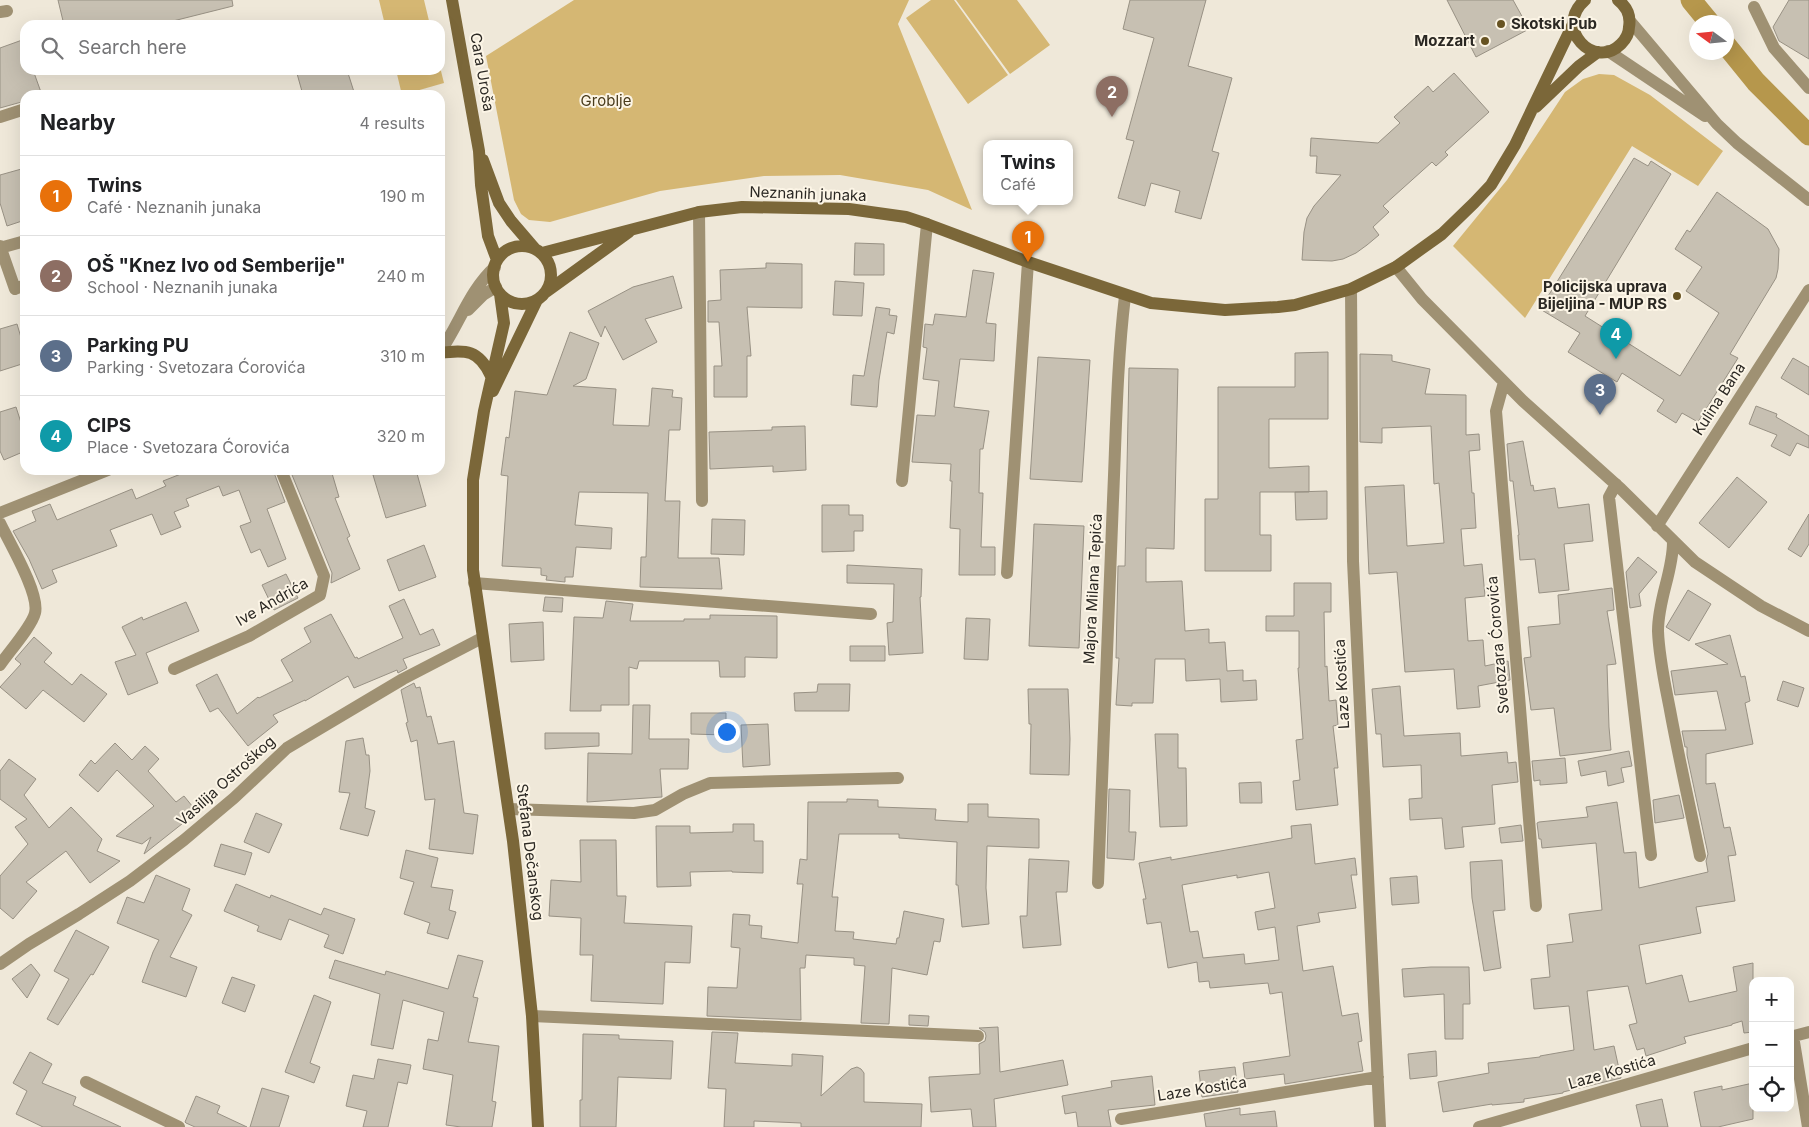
<!DOCTYPE html>
<meta charset="utf-8">
<style>
:root{--surface:#fff;--page:#f2f2f2;--text:#202124;--muted:#757577;--line:#e0e0e0;--accent:#1a73e8}
body{margin:0;font-family:Inter,sans-serif;background:var(--page);color:var(--text)}
.controls{position:absolute;right:15px;bottom:15px;display:grid;overflow:hidden;border-radius:10px;box-shadow:0 5px 20px #0002}
.controls button{width:45px;height:45px;display:grid;place-items:center;padding:0;border:0;border-bottom:1px solid var(--line);background:var(--surface);color:var(--text);font:25px sans-serif}
.compass{position:absolute;left:1689px;top:15px;width:45px;height:45px;border-radius:50%;background:var(--surface);box-shadow:0 5px 20px #0002;rotate:285deg}
.you{position:absolute;left:726px;top:731px;width:18px;height:18px;margin:-12px;border:4px solid #fff;border-radius:50%;background:#1a73e8;box-shadow:0 0 0 8px #1a73e833}
.badge{display:grid;place-items:center;width:32px;height:32px;border-radius:50%;background:var(--accent);color:#fff;font-size:16px;font-weight:700}
.pin{position:absolute;translate:-50% -41px;filter:drop-shadow(0 1px 2px #0008)}
.pin::after{content:'';position:absolute;top:26px;width:18px;height:15px;background:inherit;clip-path:polygon(0 0,100% 0,50% 100%)}
.popup{position:absolute;left:983px;top:140px;width:90px;height:65px;box-sizing:border-box;display:grid;place-content:center;border-radius:10px;background:var(--surface);filter:drop-shadow(0 1px 4px #0005);font-size:16px;white-space:nowrap;color:var(--muted)}
.popup b{font-size:19px;color:var(--text)}
.popup::after{content:'';position:absolute;left:50%;top:100%;margin-left:-10px;border:10px solid transparent;border-top-color:var(--surface)}
.list{margin:0;padding:0;list-style:none}
h2{display:flex;justify-content:space-between;align-items:center;height:65px;margin:0;padding:0 20px;font-size:21px}
h2 small{font-size:16px;font-weight:400;color:var(--muted)}
.list li{display:grid;grid-template-columns:32px 1fr auto;gap:15px;align-items:center;box-sizing:border-box;height:80px;padding:0 20px;border-top:1px solid var(--line)}
.list b{display:block;font-size:19px;white-space:nowrap}
.list p{margin:0;font-size:16px;white-space:nowrap;color:var(--muted)}
.list em{font-size:16px;font-style:normal;color:var(--muted)}
.icon{flex:none;width:28px;height:28px;fill:none;stroke:currentColor;stroke-width:2;stroke-linecap:round;stroke-linejoin:round}
.map{position:relative;flex:none;width:1809px;height:1127px;overflow:hidden}
.search{position:absolute;background:var(--surface);box-shadow:0 5px 20px #0002;left:20px;top:20px;width:425px;height:55px;display:flex;align-items:center;gap:12px;box-sizing:border-box;padding:0 18px;border-radius:15px;color:var(--muted);font-size:19px}
.panel{position:absolute;background:var(--surface);box-shadow:0 5px 20px #0002;left:20px;top:90px;width:425px;height:385px;border-radius:15px}
.map>svg:first-child{display:block}
</style>
<div class="map">
<svg width="1809" height="1127" viewBox="0 0 1809 1127">
<rect width="100%" height="100%" fill="#efe8d9"/>
<path fill="#d5b773" d="M379 0H424L430 25H385Z
M574 0H909L898 24 972 210 928 190 840 175 764 176 660 191 550 222 529 220 521 214 514 200 486 56Z
M931 0H954L1008 75 968 104 906 18Z
M956 0H1017L1050 45 1010 74Z
M440 67 444 83 402 95 396 70H440Z
M1599 74 1614 75 1650 95 1723 151 1698 186 1632 146 1525 318 1453 246 1507 180 1565 92 1583 79Z"/>
<g fill="none" stroke-linecap="round" stroke-linejoin="round">
<path stroke="#b6974c" stroke-width="21" d="M1691 0 1709 22
M1726 45 1756 82 1809 135"/>
</g>
<path fill="#c7c0b2" stroke="#989184" fill-rule="evenodd" d="M58 0H232L233 6 157 25H64Z
M1130 0H1206L1188 66 1232 78 1212 151 1219 153 1201 219 1175 212 1180 191 1151 183 1145 206 1118 198 1134 141 1126 139 1154 38 1123 29Z
M1447 0H1513L1529 29 1476 57Z
M1789 0H1809V59L1779 41 1773 27Z
M25 39V70H33L42 95H25V101L0 108V48Z
M296 70H347L355 95H303Z
M1454 73 1489 112 1445 152 1448 155 1436 166 1432 162 1383 206 1389 212 1373 227 1379 235 1367 245 1356 253 1343 259 1332 261 1302 260 1304 232 1307 218 1314 206 1341 175 1316 173 1317 156H1310L1311 138 1378 143 1400 123 1394 117 1428 86 1433 92Z
M1634 158 1648 166 1651 161 1671 174 1585 316 1680 376 1719 313 1686 291 1702 267 1675 249 1687 230 1690 232 1717 192 1768 229 1779 249 1778 269 1776 278 1730 354 1738 358 1698 422 1682 413 1676 423 1657 411 1664 400 1622 373 1617 382 1568 352 1580 333 1540 309Z
M25 168V220L7 226 0 203V175Z
M855 243 884 244V275H854Z
M766 263 802 264V308L747 307 751 356H747V397H714V366H722L719 322H708V301L721 300 720 270 766 268Z
M973 270 994 273 986 323 996 324 994 361 960 359 954 407 989 411 983 449H980L979 493H983L981 547H995V575H959L960 529 950 528 952 481H950L951 464 912 462 917 415 935 416 939 381 923 379 927 348 923 347 925 324 933 325 935 314 966 317Z
M673 276 682 308 645 319 657 342 623 360 605 326 601 337 588 311 633 287Z
M835 281 864 283 862 316 833 315Z
M876 307 890 309 889 315 897 316 894 334 887 332 879 380 877 407 851 405 853 375 864 376Z
M17 324 25 351V363L0 371V329Z
M570 332 599 343 586 379 573 386 616 389 613 425 649 426 652 388 673 390 672 397 682 398 680 430H669L665 501H680L678 558H719L722 589 640 587 641 557H646L648 493 579 492 575 525 612 528 611 549 576 547 573 577H565V582L546 580 547 576 541 575V568L502 566 508 476 501 475 506 437 509 438 515 391 547 395Z
M1328 352V419H1269V468L1309 466V492H1260V535H1271V571H1205V499H1218V387H1295V353Z
M1360 354 1392 355V361L1430 369 1425 394 1466 395V435L1479 434 1480 450 1469 451 1472 493H1474L1476 528 1461 529 1464 566 1482 564 1485 596 1465 598 1468 641 1483 640 1485 666 1508 661 1510 680 1478 686 1480 707 1457 709 1454 669 1405 672 1397 572 1369 574 1365 487 1404 485 1407 546 1444 543 1439 483 1434 484 1431 426 1382 428V443L1360 442Z
M1038 357 1090 360 1082 482 1030 479Z
M1793 358 1809 367V395L1781 378Z
M1129 368 1178 369 1174 549 1146 548V582L1182 581 1185 631 1209 629V643L1225 642 1227 671 1243 670V681L1256 680 1257 700 1221 702 1220 679 1186 681 1185 659H1155L1153 703H1132V706L1116 705 1119 658H1116L1118 566H1125Z
M1756 406 1777 414 1776 417 1809 436V448L1797 443 1790 456 1771 446 1777 435 1749 424Z
M16 407 25 435V451L4 460 0 451V412Z
M805 426 806 470 773 472V466L710 469 709 432 772 430V427Z
M1523 441 1531 486 1533 485 1534 491 1555 488 1558 508 1589 504 1593 541 1564 544 1569 590 1539 593 1535 559 1520 560 1518 535H1519L1513 481H1510L1507 444Z
M191 470H273L285 502 267 509 286 559 268 567 260 549 251 553 240 526 251 522 239 490 223 496 219 486 186 499 189 506 174 512 181 527 161 535 152 514 110 530 117 546 52 570 57 582 42 589 29 559 13 531 36 521 32 511 50 504 57 520 132 489 136 499 166 486 163 481Z
M290 470H331L339 497 335 498 350 536 347 538 360 569 331 583 332 573Z
M389 470H416L426 506 386 518 373 475Z
M1737 477 1767 502 1729 548 1699 523Z
M1327 491V519L1296 520 1295 492Z
M822 505H849V515H863V531H854V551L822 552Z
M1809 514V544L1801 557 1788 549Z
M712 519 745 520 744 555 711 554Z
M1034 524 1084 526 1079 648 1029 646Z
M424 545 436 577 399 591 387 560Z
M1638 557 1657 572 1639 594 1641 606 1630 608 1626 572Z
M847 565 922 569 921 597H920L923 653 889 655 887 623 893 622 894 584 847 583Z
M286 574 298 598 274 610 262 585Z
M1294 583H1331V612H1324L1325 667 1327 666 1329 701 1336 700 1338 725 1333 726 1338 768H1334L1338 805 1296 810 1293 781 1300 780 1296 740 1303 739 1298 668H1299V631H1266V616H1294Z
M1612 588 1614 610 1607 611 1616 664 1607 665 1609 727 1611 750 1560 756 1554 708 1531 710 1524 658 1531 657 1528 627 1560 624 1558 595Z
M1688 590 1711 604 1689 641 1666 627Z
M545 597 563 598 562 612 543 611Z
M404 599 420 635 433 629 440 645 403 659 407 668 398 673 397 670 354 688 348 676 305 701V700L273 715 278 722 248 746 218 708 210 712 196 685 217 674 237 714 258 697 259 698 293 681 281 660 311 642 304 628 331 614 355 658 357 657 358 659 403 638 389 606Z
M606 601 633 604 630 621H684V619H710V615L777 616V658L745 657V677H720L719 661H639L637 669 629 667V705H601V711H570L574 617 603 618Z
M186 602 199 631 146 653 158 683 128 695 115 662 136 655 122 627 142 617 143 620Z
M966 618 990 619 988 660 964 659Z
M543 622 544 660 511 662 509 624Z
M1730 635 1741 677 1745 676 1750 701 1745 703 1753 744 1706 754V784L1715 783 1724 828 1730 827 1736 855 1728 856 1735 901 1696 907 1701 933 1639 945 1646 984 1682 975 1689 1002 1737 991 1733 967 1753 963V1032L1744 1033 1742 1021 1732 1024V1025L1684 1037 1686 1043 1646 1056 1644 1048 1637 1050 1629 1025 1637 1023 1628 986 1587 991 1594 1050 1614 1046 1621 1078 1563 1092V1093L1524 1099V1102L1492 1105V1104L1443 1112 1438 1082 1489 1073 1488 1063 1540 1057V1056L1574 1050 1569 1006 1534 1009 1531 979 1550 977 1547 945 1573 942 1569 914 1602 910 1596 843 1542 848 1541 839H1539L1537 823 1539 822 1588 817 1586 807 1617 802 1624 853 1636 852 1639 888 1708 872 1706 861 1708 854 1687 755V747H1685L1682 731 1726 730 1717 691 1675 695 1671 671 1728 664 1695 644Z
M34 637 52 653 44 662 72 685 81 674 107 694 84 722 43 690 26 709 0 687 21 664 15 659Z
M850 646H885V661H850Z
M1783 681 1804 688 1798 707 1777 700Z
M414 683 416 688 420 687 427 717 431 716 438 744 454 741 464 813 478 815 473 854 429 849 435 799 425 800 417 740 411 742 406 723 408 722 401 690Z
M818 684H850L849 711H795L794 693 817 692Z
M1400 686 1404 736 1460 733 1461 756 1507 752 1508 763 1516 762 1518 782 1492 785 1495 824 1462 827 1464 847 1445 849 1442 818 1410 820 1409 799 1422 798 1421 765 1383 767 1381 734H1376L1372 689Z
M1028 689H1068L1070 739 1069 775 1030 774 1031 724H1029Z
M633 705H650L649 739H689L688 769H660L662 797 587 802 588 753 632 754Z
M691 713H726V735L691 734Z
M768 724 770 765 743 767 741 725Z
M545 733H599V746L545 749Z
M1155 734H1178V768H1186L1187 826 1160 827Z
M363 738 366 755H369L370 771 365 808 375 811 368 836 340 829 350 793 339 792 346 741Z
M115 743 132 760 145 746 159 759 148 771 176 802 184 796 197 812 144 854 151 837 142 844 116 836 154 806 117 770 98 792 79 775 91 760 95 764Z
M1629 751 1632 766 1621 768 1624 782 1608 786 1606 771 1581 776 1578 761Z
M1565 758 1567 783 1540 785V780L1534 781 1532 761Z
M9 759 36 779 24 795 49 828 71 807 102 839 97 851 120 861 90 883 66 851 26 882 37 891 13 919 0 908V876L28 844 15 827 27 819 0 799V771Z
M1261 782 1262 803H1240L1239 783Z
M1109 789 1130 790 1129 832H1136L1134 860 1107 858Z
M1679 795 1684 818 1655 823 1653 800Z
M847 799 878 800V807L936 809 935 820 968 822V804H988V817L1039 819V848L987 846 986 888 989 924 962 927 958 885H956L957 842 899 838V834H839L832 897H838L835 931 854 932 853 939 896 944 897 938H899L904 911 944 919 940 942 934 941 927 975 892 968 889 1024 861 1023 865 966 854 965V958L806 955 805 968H800L801 1020 707 1016 708 987 737 988 740 948 731 947 733 914 750 915 749 925 762 926 761 938 798 943 803 884H797L800 859 807 860 808 802H847Z
M256 813 282 824 269 853 244 842Z
M733 824H754V841H763V873L732 872V871L690 872 691 886 657 887 656 826H690V833L733 832Z
M1311 824 1315 864 1355 858 1357 875H1351L1356 908 1318 913 1320 922 1297 926 1303 971 1333 966 1342 1016 1358 1013 1362 1041 1358 1042 1363 1071 1285 1084 1284 1074 1245 1079 1243 1063 1290 1056 1282 992 1270 994 1268 983 1210 988 1209 981 1199 982 1197 962 1168 968 1161 922 1147 924 1143 899H1146L1139 863 1171 857V860L1292 838 1291 826ZM1269 872 1275 908 1255 912 1258 930 1275 927 1279 960 1245 964 1244 954 1203 958 1198 931 1190 932 1182 885 1237 875V878Z
M1521 825 1523 841 1501 843 1499 828Z
M580 840H616L617 896H626L624 923 692 926 690 963 665 962 663 1004 591 1001 593 955H580L581 918 549 916 551 880 581 882Z
M221 844 252 853 245 875 214 866Z
M406 850 438 858 431 887 453 890 449 910 456 912 448 939 427 933 430 923 404 914 414 882 400 878Z
M1029 859 1069 861 1067 892H1056L1061 945 1023 948 1020 916H1027Z
M1502 860 1505 910 1493 911 1501 968 1484 971 1472 898 1470 862Z
M156 875 190 889 182 910 192 915 170 957 197 967 186 997 142 982 153 952 159 940 117 923 127 897 144 903Z
M1417 876 1419 903 1392 905 1390 878Z
M236 884 270 898 271 895 321 915 324 908 355 919 343 954 324 947 329 935 289 919 281 940 257 931 259 926 224 911Z
M76 930 109 947 93 975 91 974 58 1025 47 1019 69 979 54 971Z
M458 955 483 961 473 997 478 998 468 1042 499 1046 492 1101 496 1102 492 1127H461L446 1125 453 1075 423 1069 428 1039 438 1041 444 1012 403 1000 393 1049 371 1045 380 994 329 978 335 960 385 975 386 971 448 989Z
M31 964 40 975 27 998 12 979Z
M1431 967H1469L1470 1004H1463V1039H1445L1444 994 1404 997 1402 969Z
M232 977 255 985 245 1012 222 1003Z
M314 995 331 1002 310 1063 320 1067 314 1083 285 1072Z
M909 1015 929 1016 928 1026 909 1025Z
M998 1027 1000 1072 1063 1060 1068 1085 994 1099 996 1127H973L971 1109 931 1112 929 1077 980 1074 979 1044 985 1041 986 1036 985 1032 979 1028Z
M712 1032 738 1033 735 1063 792 1066V1054L823 1056 821 1096 851 1069 857 1067 861 1069 864 1073V1102L922 1104 921 1127H801V1123L754 1121V1127H724L726 1089 708 1088Z
M583 1034 619 1035V1039L673 1041 671 1079 618 1077 616 1127H580V1100H582Z
M1436 1051 1437 1076 1410 1079 1408 1054Z
M30 1052 52 1064 42 1083 76 1097 73 1105 121 1127H43L16 1114 27 1091 13 1083Z
M378 1059 411 1065 407 1084 398 1082 388 1127H363L367 1111 346 1106 353 1075 374 1079Z
M1235 1067 1238 1092 1202 1097 1199 1071Z
M1152 1076 1155 1105 1108 1110 1111 1127H1078L1076 1112 1065 1114 1062 1096 1112 1087 1111 1081Z
M1753 1083V1119L1718 1127H1701L1694 1092 1722 1086V1090Z
M262 1088 289 1096 279 1127H250Z
M196 1096 220 1106 217 1113 247 1127H195L186 1123 185 1122Z
M1662 1099 1668 1127H1641L1636 1105Z
M1240 1108V1115L1275 1111 1277 1127H1206L1204 1114Z"/>
<g fill="none" stroke-linecap="round" stroke-linejoin="round">
<path stroke="#9f9173" stroke-width="12" d="M1754 7 1774 48 1809 88
M0 12 7 11
M1630 21 1717 124 1737 143 1809 200
M1608 51 1705 116
M0 117 25 109
M699 212 702 501
M0 246 15 289 25 285
M0 248 25 241
M1396 267 1422 299 1523 401 1621 489 1695 562 1761 606 1809 631
M1351 289 1353 561 1380 1127
M468 310 483 295 496 287
M440 352C460 323 469 291 495 267
M1504 382 1496 411 1536 906
M902 481 927 224
M1616 484 1609 497 1651 855
M0 513 108 470
M0 523C9 542 40 594 35 613 32 626 8 653 0 665
M1657 526 1809 290
M1673 542C1673 572 1658 599 1658 631 1659 658 1665 684 1670 710 1679 759 1690 807 1700 856
M1007 573 1028 262
M474 583 871 614
M174 669 249 636 320 595 324 576 281 470
M509 809 634 813 655 810 683 794 710 783 898 778
M1098 883C1102 756 1107 628 1113 500 1116 432 1117 363 1125 296
M0 964 29 944 79 914 130 881 184 840 234 798 287 748 403 679 482 638
M532 1016 978 1036
M1793 1036 1808 1127
M1790 1037 1809 1032
M86 1082 179 1127
M1121 1119 1378 1077
M1479 1127 1753 1048"/>
<path stroke="#7b6739" stroke-width="12" d="M452 0 479 151 481 185 488 236 497 260
M1585 0C1553 28 1594 71 1621 44 1625 40 1629 34 1629 27 1631 16 1627 7 1618 0
M1536 107 1579 66 1598 52
M483 160 499 203 511 221 535 249
M493 275a29 29 0 1 1 58 0a29 29 0 1 1-58 0Z
M542 253 699 212 742 207 849 209 906 217 927 224 1028 262 1151 303 1225 310 1278 307 1295 305 1351 289 1396 267 1442 234 1474 203 1491 185 1515 145 1573 24
M546 292 629 232
M500 294 504 323 484 411 473 480V570L513 841 532 1016 538 1127
M440 353C466 349 479 350 491 376
M493 391 537 300"/>
</g>
<g fill="#675322" stroke="#fcf5e6" stroke-width="2">
<circle cx="1501" cy="24" r="5"/>
<circle cx="1485" cy="41" r="5"/>
<circle cx="1677" cy="296" r="5"/>
</g>
<g text-anchor="middle" stroke-width="4" stroke-linejoin="round" paint-order="stroke">
<g font-size="15" font-weight="bold" fill="#2b2823" stroke="#fcf5e6" text-anchor="end">
<text x="1511" y="29" text-anchor="start">Skotski Pub</text>
<text x="1475" y="46">Mozzart</text>
<text x="1667" y="292">Policijska uprava<tspan x="1667" dy="17">Bijeljina - MUP RS</tspan></text>
</g>
<g font-size="15" fill="#2b2823" stroke="#fcf5e6">
<text transform="translate(482 72) rotate(80)" y="5">Cara Uroša</text>
<text transform="translate(808 194) rotate(2)" y="5">Neznanih junaka</text>
<text transform="translate(1719 399) rotate(-57)" y="5">Kulina Bana</text>
<text transform="translate(1093 589) rotate(-87)" y="5">Majora Milana Tepića</text>
<text transform="translate(272 602) rotate(-30)" y="5">Ive Andrića</text>
<text transform="translate(1498 645) rotate(-95)" y="5">Svetozara Ćorovića</text>
<text transform="translate(1342 684) rotate(-93)" y="5">Laze Kostića</text>
<text transform="translate(226 781) rotate(-42)" y="5">Vasilija Ostroškog</text>
<text transform="translate(530 852) rotate(83)" y="5">Stefana Dečanskog</text>
<text transform="translate(1612 1072) rotate(-16)" y="5">Laze Kostića</text>
<text transform="translate(1202 1089) rotate(-9)" y="5">Laze Kostića</text>
</g>
<g font-size="15" fill="#493b1b" stroke="#fcf5e6">
<text x="606" y="106">Groblje</text>
</g>
</g>
</svg>
<div class="controls">
<button>+</button>
<button>−</button>
<button><svg class="icon" aria-label="locate" viewBox="0 0 24 24"><circle cx="12" cy="12" r="6"/><path d="M12 2v4M12 18v4M2 12h4M18 12h4"/></svg></button>
</div>
<svg class="compass" viewBox="-18 -18 36 36"><path d="M0-13l5 13h-10z" fill="#e53935"/><path d="M0 13l5-13h-10z" fill="#757577"/></svg>
<div class="you"></div>
<div class="pin badge" style="left:1028px;top:262px;background:#e8710a">1</div>
<div class="popup"><b>Twins</b>Café</div>
<div class="pin badge" style="left:1112px;top:117px;background:#8d6e63">2</div>
<div class="pin badge" style="left:1600px;top:415px;background:#5c6f8a">3</div>
<div class="pin badge" style="left:1616px;top:359px;background:#0f9aa8">4</div>
<div class="search"><svg class="icon" aria-label="search" viewBox="0 0 24 24"><circle cx="10" cy="10" r="6"/><path d="M15 15l6 6"/></svg>Search here</div>
<section class="panel">
<h2>Nearby<small>4 results</small></h2>
<ul class="list">
<li><span class="badge" style="background:#e8710a">1</span><div><b>Twins</b><p>Café · Neznanih junaka</p></div><em>190 m</em></li>
<li><span class="badge" style="background:#8d6e63">2</span><div><b>OŠ &quot;Knez Ivo od Semberije&quot;</b><p>School · Neznanih junaka</p></div><em>240 m</em></li>
<li><span class="badge" style="background:#5c6f8a">3</span><div><b>Parking PU</b><p>Parking · Svetozara Ćorovića</p></div><em>310 m</em></li>
<li><span class="badge" style="background:#0f9aa8">4</span><div><b>CIPS</b><p>Place · Svetozara Ćorovića</p></div><em>320 m</em></li>
</ul>
</section>
</div>
